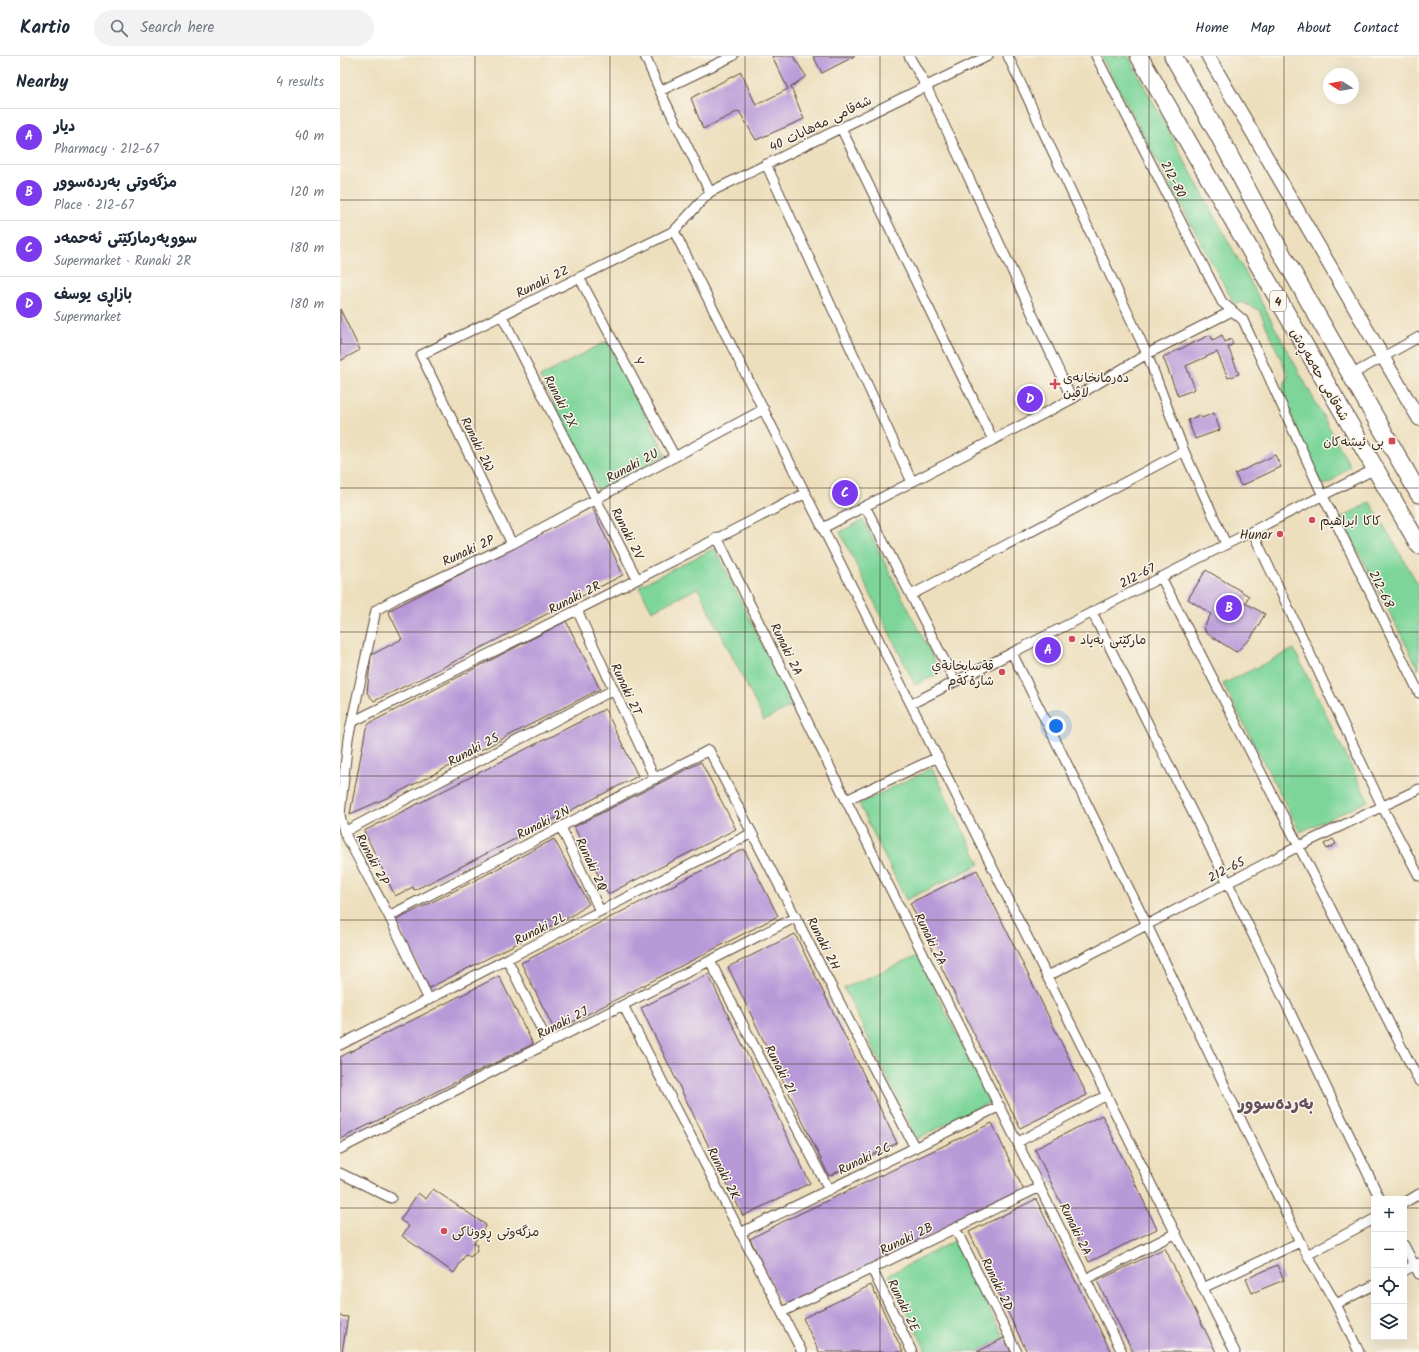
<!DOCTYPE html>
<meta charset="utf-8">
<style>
:root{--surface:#fff;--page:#f2f2f3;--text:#1f2937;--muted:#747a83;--line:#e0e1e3;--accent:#7c3aed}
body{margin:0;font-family:Kalam,"Playpen Sans Arabic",sans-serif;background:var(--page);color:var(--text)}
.controls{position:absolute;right:12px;bottom:12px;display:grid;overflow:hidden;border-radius:0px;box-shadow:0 4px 16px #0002}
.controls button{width:36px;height:36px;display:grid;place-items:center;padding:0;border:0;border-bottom:1px solid var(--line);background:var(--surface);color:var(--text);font:20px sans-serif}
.compass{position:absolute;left:983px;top:12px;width:36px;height:36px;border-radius:50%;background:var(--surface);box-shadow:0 4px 16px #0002;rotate:281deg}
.you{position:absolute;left:716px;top:670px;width:14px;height:14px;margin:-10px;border:3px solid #fff;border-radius:50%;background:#1a73e8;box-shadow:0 0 0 6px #1a73e833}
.badge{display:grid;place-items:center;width:26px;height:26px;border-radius:50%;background:var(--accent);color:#fff;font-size:13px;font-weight:700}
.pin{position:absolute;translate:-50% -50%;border:2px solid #fff;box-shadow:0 1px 4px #0006}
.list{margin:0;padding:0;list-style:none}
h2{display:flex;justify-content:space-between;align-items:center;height:52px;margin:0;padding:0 16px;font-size:17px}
h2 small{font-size:13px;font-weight:400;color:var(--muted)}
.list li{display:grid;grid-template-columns:26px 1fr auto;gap:12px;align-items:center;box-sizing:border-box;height:56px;padding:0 16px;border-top:1px solid var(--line)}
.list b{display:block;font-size:15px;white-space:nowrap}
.list p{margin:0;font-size:13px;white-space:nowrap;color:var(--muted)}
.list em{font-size:13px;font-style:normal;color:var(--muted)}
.icon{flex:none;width:22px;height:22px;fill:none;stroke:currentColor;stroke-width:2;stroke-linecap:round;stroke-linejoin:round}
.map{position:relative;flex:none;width:1079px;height:1296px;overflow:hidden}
header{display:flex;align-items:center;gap:24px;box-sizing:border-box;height:56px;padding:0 20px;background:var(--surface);border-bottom:1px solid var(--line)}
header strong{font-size:19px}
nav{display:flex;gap:22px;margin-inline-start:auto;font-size:14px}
.search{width:280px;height:36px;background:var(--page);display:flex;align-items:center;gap:10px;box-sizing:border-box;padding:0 14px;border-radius:22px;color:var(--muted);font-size:15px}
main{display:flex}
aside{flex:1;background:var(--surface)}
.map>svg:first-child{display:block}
</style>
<header>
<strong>Kartio</strong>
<div class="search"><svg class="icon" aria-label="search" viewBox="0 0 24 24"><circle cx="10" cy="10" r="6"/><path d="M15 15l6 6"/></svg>Search here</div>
<nav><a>Home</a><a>Map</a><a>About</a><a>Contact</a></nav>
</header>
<main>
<aside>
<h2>Nearby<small>4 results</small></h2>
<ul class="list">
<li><span class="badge">A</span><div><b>ديار</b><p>Pharmacy · 212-67</p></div><em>40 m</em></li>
<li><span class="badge">B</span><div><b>مزگەوتی بەردەسوور</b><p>Place · 212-67</p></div><em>120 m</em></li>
<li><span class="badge">C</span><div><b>سووپەرمارکێتی ئەحمەد</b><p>Supermarket · Runaki 2R</p></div><em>180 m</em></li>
<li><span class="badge">D</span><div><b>بازاڕی یوسف</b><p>Supermarket</p></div><em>180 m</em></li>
</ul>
</aside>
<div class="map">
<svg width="1079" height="1296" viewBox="0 0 1079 1296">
<rect width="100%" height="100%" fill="#fbf7ec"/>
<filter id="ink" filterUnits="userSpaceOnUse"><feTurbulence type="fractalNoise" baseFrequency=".025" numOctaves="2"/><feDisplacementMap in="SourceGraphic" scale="8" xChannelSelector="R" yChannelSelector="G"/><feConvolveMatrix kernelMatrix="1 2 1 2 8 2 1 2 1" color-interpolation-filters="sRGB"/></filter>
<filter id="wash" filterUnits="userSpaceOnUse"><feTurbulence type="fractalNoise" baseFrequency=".012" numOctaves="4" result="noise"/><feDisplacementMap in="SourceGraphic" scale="16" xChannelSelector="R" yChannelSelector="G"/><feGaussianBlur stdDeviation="0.9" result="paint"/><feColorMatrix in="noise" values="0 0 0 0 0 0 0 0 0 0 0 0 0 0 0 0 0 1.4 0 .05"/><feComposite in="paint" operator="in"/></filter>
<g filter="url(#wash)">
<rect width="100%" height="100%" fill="#eddfbe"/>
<path fill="#7dd59a" stroke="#5c805c" d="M761 0H788L1010 410 991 426 984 429 981 427 974 415 942 335 948 319 919 254 901 246 895 248 893 246Z
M267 285 326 398 258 435 200 321Z
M1030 446 1079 530V614L1001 462Z
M523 464 601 617 575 629 500 476Z
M375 492 452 650 424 664 358 532 312 555 299 530Z
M954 593 1028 745 960 776 883 628Z
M592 712 640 808 566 844 519 748Z
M578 900 650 1046 577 1083 504 932Z
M614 1185 664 1282 637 1296H587L548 1219Z"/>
<g id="blocks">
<path fill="#b899d8" d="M432 0H453L466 20 451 31 464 63 416 84 399 55 363 73 351 42 401 16 416 49 448 33Z
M473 0H515L482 17Z
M0 253 20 294 0 305Z
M870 279 873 284 882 279 885 286 891 283 893 288 888 291 899 318 888 322 877 296 846 310 855 333 838 340 823 301Z
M874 357 880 374 855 383 848 364 860 359 862 362Z
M935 399 941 411 901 430 895 418Z
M252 451 283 519 82 622 34 645 27 637 31 599 62 583 48 555Z
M866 514 909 540 905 547 925 558 911 582 896 596 866 577 864 571 871 558 848 543Z
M226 565 260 633 49 741 10 758 26 672 30 667Z
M265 653 298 720 91 826 74 834 73 831 55 840 24 775Z
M361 706 396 773 268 838 234 771Z
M214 783 249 848 233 859 89 932 56 864 134 825Z
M993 783 996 788 987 793 984 788Z
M404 793 438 860 215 975 181 907Z
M637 814 747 1039 680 1072 570 847Z
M455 878 557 1087 489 1120 388 911Z
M368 918 470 1127 403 1160 301 952Z
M159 920 193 988 0 1083V1001Z
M762 1059 817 1173 749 1206 695 1093Z
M652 1067 684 1135 443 1250 410 1183 442 1166Z
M93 1133 146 1169 134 1187 138 1189 136 1196 130 1201 126 1198 114 1217 62 1180 69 1170 60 1164 78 1137 86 1143Z
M696 1143 735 1224 771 1296H687L668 1257 629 1176Z
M825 1192 840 1224 876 1296H793L773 1257 757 1225Z
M937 1209 944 1224 912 1237 906 1223Z
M531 1229 563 1296H479L463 1262Z
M0 1260 8 1261 2 1296H0Z
M664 1282 671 1296H637Z"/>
</g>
</g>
<g filter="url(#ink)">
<use href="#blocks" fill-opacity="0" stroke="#564536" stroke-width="1"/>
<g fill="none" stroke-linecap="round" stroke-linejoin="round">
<g stroke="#564536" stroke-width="11">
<path id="street" d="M305 0 320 35
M569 0 586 30 732 343
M668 0 807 298 844 395 886 488
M756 0 882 246 903 264 983 440 1079 637
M501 72 653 384
M426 108 572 426
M370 136 320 35 393 0
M334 175 895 1296
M239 221 335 401
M162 260 297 523
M1011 319 1079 281
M525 450 615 625
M483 472 732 343 807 298 892 255
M912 475 1042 750 1079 820
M377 481 506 744 782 1296
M172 488 81 299 334 175 370 136 648 0
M821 521 1079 1025
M571 539 844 395
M237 554 315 723
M752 556 888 827 1040 1143
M672 597 807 869 960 1186 996 1248 1019 1296
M571 648 1035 413
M12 666 237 554 466 437
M506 744 598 701
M221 771 260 855
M4 776 273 634
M49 860 369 694 575 1092
M167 903 208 987
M370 905 489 1134
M708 920 959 790 1079 733
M89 944 49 860 4 776 0 759 8 683 36 554 57 542 172 488 424 353
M283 949 462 1296
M0 989 412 777
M678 1086 767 1039
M0 1093 456 861
M0 1117 51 1142
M1064 1147 1079 1138
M615 1172 677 1296
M400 1177 660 1050
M1064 1189 1079 1218
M967 1199 1034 1163
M532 1213 572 1296
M1064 1215 1079 1207
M746 1223 836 1177
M863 1232 960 1186
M996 1248 1034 1229
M442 1256 700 1131"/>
</g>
<g stroke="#564536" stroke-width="15">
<path id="secondary" d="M868 0 1079 363"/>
</g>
<g stroke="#564536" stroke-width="19">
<path id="highway" d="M799 0 1079 489
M833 0 879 80 938 191 1079 438"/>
</g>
<use href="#street" stroke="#fff" stroke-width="9"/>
<use href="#secondary" stroke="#fff" stroke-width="13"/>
<use href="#highway" stroke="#fff" stroke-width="17"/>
</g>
</g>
<path fill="none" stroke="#3b2a1e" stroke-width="1" stroke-opacity="0.55" d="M135 0V1296M270 0V1296M405 0V1296M540 0V1296M674 0V1296M809 0V1296M944 0V1296M0 144H1079M0 288H1079M0 432H1079M0 576H1079M0 720H1079M0 864H1079M0 1008H1079M0 1152H1034M1064 1152H1079"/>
<g fill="#d1495b" stroke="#fbf7ec" stroke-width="1.5">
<path d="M713 322h4v4h4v4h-4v4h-4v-4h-4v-4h4z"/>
<rect x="1048" y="381" width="8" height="8" rx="2"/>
<circle cx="972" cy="464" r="4"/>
<circle cx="940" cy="478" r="4"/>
<circle cx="732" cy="583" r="4"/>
<circle cx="662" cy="616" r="4"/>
<circle cx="104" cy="1175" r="4"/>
</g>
<g text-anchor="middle" stroke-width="3" stroke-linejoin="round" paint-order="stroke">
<rect fill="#fbf7ec" stroke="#75685c" stroke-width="1" x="930" y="235" width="16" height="20" rx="3"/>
<g font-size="12" font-weight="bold" fill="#3b2a1e">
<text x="938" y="249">4</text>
</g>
<g font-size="13" fill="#3b2a1e" stroke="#fbf7ec">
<text transform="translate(480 67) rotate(-26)" y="5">شەقامی مەهابات 40</text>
<text transform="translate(834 123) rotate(63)" y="5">212-80</text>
<text transform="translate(202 225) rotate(-26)" y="5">Runaki 2Z</text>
<text transform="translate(299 305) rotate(62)" y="5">Y</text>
<text transform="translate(980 318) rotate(60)" y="5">شەقامی حەمەڕەش</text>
<text transform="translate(221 345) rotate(63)" y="5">Runaki 2X</text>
<text transform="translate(138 388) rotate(64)" y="5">Runaki 2W</text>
<text transform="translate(292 409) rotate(-28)" y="5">Runaki 2U</text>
<text transform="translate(288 477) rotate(63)" y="5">Runaki 2V</text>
<text transform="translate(128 494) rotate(-25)" y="5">Runaki 2P</text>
<text transform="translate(797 519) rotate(-27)" y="5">212-67</text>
<text transform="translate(1042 533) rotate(64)" y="5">212-68</text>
<text transform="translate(234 541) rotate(-27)" y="5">Runaki 2R</text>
<text transform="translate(447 593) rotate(64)" y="5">Runaki 2A</text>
<text transform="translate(287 633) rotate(65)" y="5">Runaki 2T</text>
<text transform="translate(133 693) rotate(-28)" y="5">Runaki 2S</text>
<text transform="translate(203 766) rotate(-27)" y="5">Runaki 2N</text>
<text transform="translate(33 803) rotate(62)" y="5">Runaki 2P</text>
<text transform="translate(252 808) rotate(65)" y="5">Runaki 2Q</text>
<text transform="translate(886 813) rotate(-27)" y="5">212-65</text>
<text transform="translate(200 872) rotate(-27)" y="5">Runaki 2L</text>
<text transform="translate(591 883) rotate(64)" y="5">Runaki 2A</text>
<text transform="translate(484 887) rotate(63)" y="5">Runaki 2H</text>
<text transform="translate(222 966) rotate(-27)" y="5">Runaki 2J</text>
<text transform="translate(441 1013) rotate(63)" y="5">Runaki 2I</text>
<text transform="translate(524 1102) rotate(-26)" y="5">Runaki 2C</text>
<text transform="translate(384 1117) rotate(63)" y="5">Runaki 2K</text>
<text transform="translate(736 1173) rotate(64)" y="5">Runaki 2A</text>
<text transform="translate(566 1182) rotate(-26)" y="5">Runaki 2B</text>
<text transform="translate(658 1228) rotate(64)" y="5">Runaki 2D</text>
<text transform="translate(564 1249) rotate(64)" y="5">Runaki 2E</text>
</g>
<g font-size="13" fill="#3b2a1e" stroke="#fbf7ec" text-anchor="start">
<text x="723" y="326">دەرمانخانەی<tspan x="723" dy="15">لاڤین</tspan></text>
<text x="1044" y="390" text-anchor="end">بی ئیشەکان</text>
<text x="980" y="469">کاکا ابراهيم</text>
<text x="932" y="483" text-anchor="end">Hunar</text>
<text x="740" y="588">مارکێتی بەیاد</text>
<text x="654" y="614" text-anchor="end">قةسابخانةي<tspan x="654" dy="15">شارةكةم</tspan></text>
<text x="112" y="1180">مزگەوتی ڕووناکی</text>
</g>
<g font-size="17" font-weight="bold" fill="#67515f" stroke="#fbf7ec">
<text x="936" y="1053">بەردەسوور</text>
</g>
</g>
</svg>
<div class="controls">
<button>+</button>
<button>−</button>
<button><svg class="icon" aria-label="locate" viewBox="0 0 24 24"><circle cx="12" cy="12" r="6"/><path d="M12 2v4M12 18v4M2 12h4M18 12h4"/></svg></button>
<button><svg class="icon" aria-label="layers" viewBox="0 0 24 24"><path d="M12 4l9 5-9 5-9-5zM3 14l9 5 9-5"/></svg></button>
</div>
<svg class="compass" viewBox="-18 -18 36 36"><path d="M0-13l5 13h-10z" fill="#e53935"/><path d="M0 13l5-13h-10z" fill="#747a83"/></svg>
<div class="you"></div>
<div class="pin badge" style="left:708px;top:594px">A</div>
<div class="pin badge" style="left:889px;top:552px">B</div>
<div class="pin badge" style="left:505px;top:437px">C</div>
<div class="pin badge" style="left:690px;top:343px">D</div>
</div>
</main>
